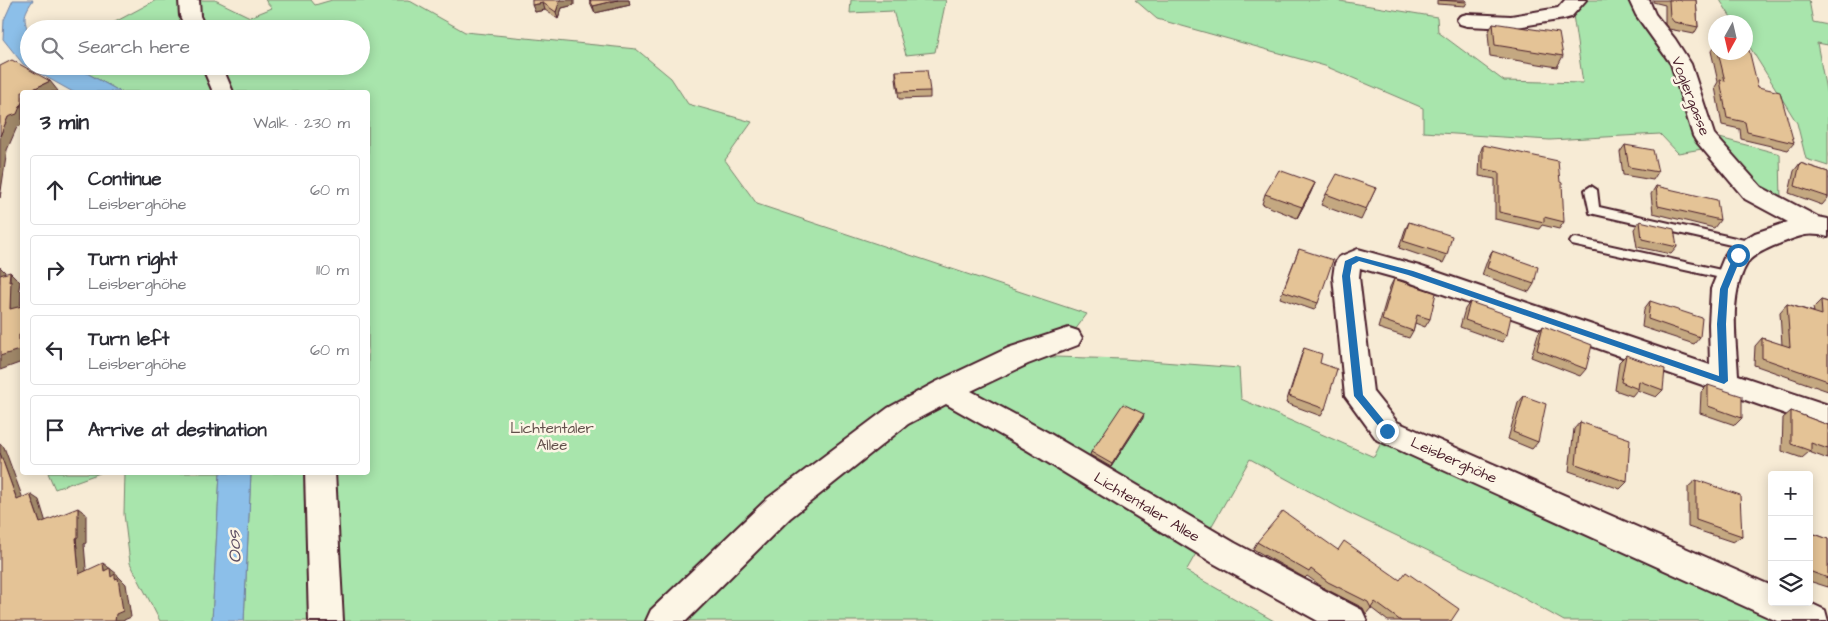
<!DOCTYPE html>
<meta charset="utf-8">
<style>
:root{--surface:#fff;--page:#f7f7f7;--text:#2b2b33;--muted:#7c7c81;--line:#e1e1e2}
body{margin:0;font-family:"Architects Daughter",sans-serif;background:var(--page);color:var(--text)}
.controls{position:absolute;right:15px;bottom:15px;display:grid;overflow:hidden;border-radius:5px;box-shadow:0 2px 12px #0003}
.controls button{width:45px;height:45px;display:grid;place-items:center;padding:0;border:0;border-bottom:1px solid var(--line);background:var(--surface);color:var(--text);font:25px sans-serif}
.compass{position:absolute;left:1708px;top:15px;width:45px;height:45px;border-radius:50%;background:var(--surface);box-shadow:0 2px 12px #0003;rotate:188deg}
.stop{position:absolute;width:15px;height:15px;margin:-11px;border:4px solid #1f6fb2;border-radius:50%;background:#fff}
.stop.end{background:#1f6fb2;border-color:#fff;box-shadow:0 1px 5px #0008}
.list{margin:0;padding:0;list-style:none}
h2{display:flex;justify-content:space-between;align-items:center;height:65px;margin:0;padding:0 20px;font-size:21px}
h2 small{font-size:16px;font-weight:400;color:var(--muted)}
.list li{display:grid;grid-template-columns:32px 1fr auto;gap:15px;align-items:center;box-sizing:border-box;height:70px;margin:0 10px 10px;padding:0 10px;border:1px solid var(--line);border-radius:5px}
.list b{display:block;font-size:19px;white-space:nowrap}
.list p{margin:0;font-size:16px;white-space:nowrap;color:var(--muted)}
.list em{font-size:16px;font-style:normal;color:var(--muted)}
.icon{flex:none;width:28px;height:28px;fill:none;stroke:currentColor;stroke-width:2;stroke-linecap:round;stroke-linejoin:round}
.map{position:relative;flex:none;width:1828px;height:621px;overflow:hidden}
.search{position:absolute;background:var(--surface);box-shadow:0 2px 12px #0003;left:20px;top:20px;width:350px;height:55px;display:flex;align-items:center;gap:12px;box-sizing:border-box;padding:0 18px;border-radius:28px;color:var(--muted);font-size:19px}
.panel{position:absolute;background:var(--surface);box-shadow:0 2px 12px #0003;left:20px;top:90px;width:350px;height:385px;border-radius:5px}
.map>svg:first-child{display:block}
</style>
<div class="map">
<svg width="1828" height="621" viewBox="0 0 1828 621">
<rect width="100%" height="100%" fill="#f7ebd5"/>
<filter id="ink" filterUnits="userSpaceOnUse"><feTurbulence type="fractalNoise" baseFrequency=".02" numOctaves="2"/><feDisplacementMap in="SourceGraphic" scale="10" xChannelSelector="R" yChannelSelector="G"/><feConvolveMatrix kernelMatrix="1 2 1 2 8 2 1 2 1" color-interpolation-filters="sRGB"/></filter>
<g filter="url(#ink)">
<path fill="#a8e5ac" stroke="#79826c" d="M156 0H215L250 17 272 8 265 0H311L315 5 332 0H408L465 32 636 49 671 78 688 104 752 122 725 160 757 204 1087 314 1069 338 1020 356 1124 359 1239 368 1241 399 1374 457 1387 431 1813 621H1564L1502 586 1347 512 1250 459 1186 571 1274 621H244L251 473 368 472V92H121L74 66H361V29H102Z
M851 0H946L935 52 906 55 893 11 850 13Z
M1135 0H1334L1437 17 1438 32 1504 81 1583 83 1573 15 1588 0H1639L1681 64 1708 148 1678 153 1660 134 1550 140 1423 132V108L1325 66 1157 19Z
M1720 0H1809L1813 22 1828 25V45L1817 43 1828 101V166L1806 159 1797 123 1746 41V22H1734Z
M1716 137 1780 154 1781 201 1759 190Z
M48 473H100L55 489Z
M125 473H220L212 621H160L130 563 124 514Z"/>
<path fill="#8cbfe9" stroke="#727f9d" d="M13 0H33C20 19 26 19 29 38 30 47 29 57 29 66H74L121 92H73L23 64 3 39 4 20Z
M220 473H251L244 621H212Z"/>
<g fill="none" stroke-linecap="round" stroke-linejoin="round">
<g stroke="#4a1f2b" stroke-width="4">
<path id="service" d="M1591 186 1597 190 1599 207 1753 242 1759 246 1753 250 1590 213 1585 190Z
M1576 238 1730 272 1736 276 1730 280 1572 245 1570 242 1572 239Z"/>
</g>
<g stroke="#4a1f2b" stroke-width="4">
<path id="minor" d="M179 0H199L200 16 206 29H186L180 16Z
M1565 0H1586L1571 17 1564 19 1511 28 1467 26 1460 24 1457 20 1460 16 1467 14 1511 16 1558 8Z
M1629 0H1649L1655 14 1675 39 1691 64 1714 134 1761 187 1818 217 1828 219V237C1808 232 1803 235 1784 242 1775 245 1753 254 1748 262 1728 294 1736 339 1738 375L1828 405V429L1403 280 1360 268 1359 277 1373 392 1397 422 1772 586V602H1808L1825 610 1828 621H1777L1377 440 1345 396 1333 277 1335 263 1339 257 1358 249 1419 266 1710 365 1709 324 1711 289 1725 255 1729 249 1755 233 1788 222 1745 199 1696 141 1693 136 1671 64 1636 15Z
M202 66H222L233 92H213Z
M1069 328 1078 331 1082 338 1078 345 1028 364 971 391 1047 432 1235 543 1362 610 1367 621H1318L1213 563 1027 450 946 404 908 424 790 518 686 621H646L651 610 768 498 888 408 936 382 1008 348Z
M305 472H335L343 621H309Z"/>
</g>
<use href="#service" fill="#fcf5e5" fill-rule="evenodd"/>
<use href="#minor" fill="#fcf5e5" fill-rule="evenodd"/>
</g>
<path fill="#c4a881" stroke="#4a1f2b" d="M532 0 574 5 562 8 558 19 545 10 535 12Z
M589 0H629L630 5 595 13Z
M1437 0H1466L1467 2 1465 6 1437 4Z
M1653 0H1696L1698 27 1694 34 1669 29 1665 24V5L1653 2Z
M1493 23 1563 56 1557 67 1490 56 1488 33Z
M1716 45V52H1746L1758 87 1794 143 1788 150 1741 139 1740 129 1722 125 1715 87 1718 82 1711 51Z
M896 71 930 91V98L899 99 896 79Z
M1483 145 1564 222 1559 229 1542 225 1539 229 1495 219V179L1479 176 1480 153Z
M1625 145 1658 172 1653 180 1623 175 1620 152Z
M1800 163 1828 172V198L1822 205 1789 193 1794 171Z
M1315 183 1310 194 1297 218 1262 204 1265 194Z
M1656 186 1720 220 1714 228 1653 213 1651 194Z
M1376 188 1361 220 1321 205 1326 194Z
M1640 221 1677 247 1671 254 1637 247 1634 229Z
M1409 222 1447 255 1443 263 1399 248 1405 230Z
M1299 249 1318 303 1314 310 1280 298Z
M1492 251 1534 284 1529 292 1482 275 1488 258Z
M1394 279 1430 319 1425 327 1415 323 1413 331 1409 338 1378 328 1390 287Z
M1821 300 1828 302V391L1754 365 1755 346 1762 338 1782 345 1780 312 1787 304 1814 312 1813 308Z
M1650 301 1700 337 1694 344 1642 327 1644 309Z
M1470 302 1507 335 1502 342 1460 327 1465 309Z
M1543 326 1586 369 1580 376 1531 357 1538 334Z
M1304 348 1325 409 1321 416 1286 403 1301 356Z
M1626 355 1663 390 1656 397 1637 390 1632 396 1615 390 1619 362Z
M1708 385 1742 418 1735 425 1700 413 1701 392Z
M1524 396 1538 442 1532 449 1508 439 1518 403Z
M1791 411 1828 425V459L1809 452 1802 458 1782 451 1783 418Z
M1143 418 1111 467 1090 455 1091 452Z
M1580 422 1627 482 1620 489 1569 471 1574 429Z
M1696 480 1742 536 1733 542 1688 527V487Z
M1809 532 1828 539V587L1809 581Z
M1257 542 1338 550 1451 621H1388L1371 608 1366 614 1363 608 1324 588 1307 576 1305 578 1253 549Z"/>
<path fill="#a08869" stroke="#4a1f2b" d="M560 0H574V5L562 8 558 19 556 12Z
M618 0H629L630 5 595 13 593 6Z
M543 3 545 10 535 12 532 5Z
M50 81 58 91 55 92H27Z
M22 102V125L17 127 7 150 0 198V136L8 117Z
M1315 183 1310 194 1297 218 1302 207Z
M0 267 5 272 4 287 0 283Z
M10 272 20 282 19 289 21 291 20 319 10 309Z
M22 333V362L0 370V356L19 335Z
M1144 414 1143 418 1111 467 1112 464Z
M0 444 4 447 26 507 17 500 0 453Z
M30 494 39 500 48 529 40 523Z
M78 508 86 514V543L84 544 87 580 79 574 76 538Z
M103 563 117 574 118 576 126 584 131 617 124 620V621H115L111 577 104 571Z"/>
<path fill="#e4c396" stroke="#4a1f2b" d="M532 0H561H560L556 12 543 3 532 5Z
M590 0H618L593 6Z
M1439 0H1466L1467 2Z
M1669 0H1696L1698 27 1674 22 1670 17Z
M1493 23 1559 33 1563 56 1495 45Z
M1746 50H1749L1758 87 1780 92 1794 143 1747 132 1745 122 1727 118 1720 80 1725 81 1718 52H1746Z
M12 60 50 81 27 92H22V102L17 114 8 117 0 136V66Z
M927 70 930 91 899 92 896 71Z
M1483 145 1558 161 1560 182 1562 183 1564 222 1544 217V222L1499 212V172L1483 169Z
M1625 145 1653 150 1658 172 1629 167Z
M1800 163 1828 172V197L1795 186Z
M1279 170 1315 183 1302 207 1265 194Z
M1337 174 1376 188 1366 209 1326 194Z
M1656 186 1717 200 1720 220 1658 206Z
M1640 221 1674 229 1677 247 1642 239Z
M1409 222 1452 236 1447 255 1403 241Z
M1299 249 1333 260 1318 303 1283 291Z
M1492 251 1538 267 1534 284 1487 268Z
M10 272 9 282 11 281 10 309 22 306V333L19 335V350L0 356V275Z
M1394 279 1436 293 1430 319 1417 315 1413 331 1382 320Z
M1821 300 1828 302V381L1762 358V338L1790 347 1787 304 1822 315Z
M1650 301 1702 318 1700 337 1648 319Z
M1470 302 1511 316 1507 335 1465 320Z
M1543 326 1592 345 1586 369 1537 350Z
M1304 348 1322 354 1320 363 1337 369 1325 409 1289 396Z
M1626 355 1665 369 1663 390 1639 381 1638 389 1621 382Z
M1708 385 1742 396V418L1708 406Z
M1524 396 1546 404 1538 442 1513 432Z
M1123 404 1144 414 1112 464 1091 452Z
M1791 411 1828 425V449L1811 443V451L1791 444Z
M1580 422 1630 439 1627 482 1576 464Z
M0 453 17 500 30 494 40 523 78 508V537L76 538 79 574 103 563 104 571 110 568 111 577 115 574V579L118 578 123 611 116 614 115 621H0Z
M1696 480 1740 495 1742 536 1696 520Z
M1283 511 1338 550 1344 541 1400 580 1406 572 1459 609 1451 621H1401L1375 602 1371 608 1368 602 1328 582 1311 569 1309 572 1257 542Z
M1809 532 1828 539V578L1809 571Z"/>
</g>
<path fill="#1f6fb2" d="M1738 252 1742 255 1728 289 1726 324 1728 381 1724 384 1408 275 1359 261 1352 265 1350 276 1363 395 1390 428V433H1384L1354 396 1342 276 1345 261 1356 256 1413 271 1719 376 1717 324 1720 289 1734 255Z"/>
<g text-anchor="middle" stroke-width="5" stroke-linejoin="round" paint-order="stroke">
<g font-size="15" fill="#4a1f2b" stroke="#fcf5e5">
<text transform="translate(1691 96) rotate(69)" y="5">Voglergasse</text>
<text transform="translate(1454 460) rotate(24)" y="5">Leisberghöhe</text>
<text transform="translate(1147 507) rotate(31)" y="5">Lichtentaler Allee</text>
</g>
<g font-size="15" fill="#62504b" stroke="#fcf5e5">
<text x="552" y="433">Lichtentaler<tspan x="552" dy="17">Allee</tspan></text>
</g>
<g font-size="19" font-style="italic" fill="#5e4f64" stroke="#fcf5e5">
<text transform="translate(233 547) rotate(-94)" y="7">Oos</text>
</g>
</g>
</svg>
<div class="controls">
<button>+</button>
<button>−</button>
<button><svg class="icon" aria-label="layers" viewBox="0 0 24 24"><path d="M12 4l9 5-9 5-9-5zM3 14l9 5 9-5"/></svg></button>
</div>
<svg class="compass" viewBox="-18 -18 36 36"><path d="M0-13l5 13h-10z" fill="#e53935"/><path d="M0 13l5-13h-10z" fill="#7c7c81"/></svg>
<div class="stop" style="left:1738px;top:255px"></div>
<div class="stop end" style="left:1387px;top:431px"></div>
<div class="search"><svg class="icon" aria-label="search" viewBox="0 0 24 24"><circle cx="10" cy="10" r="6"/><path d="M15 15l6 6"/></svg>Search here</div>
<section class="panel">
<h2>3 min<small>Walk · 230 m</small></h2>
<ul class="list">
<li><svg class="icon" aria-label="ahead" viewBox="0 0 24 24"><path d="M12 20V5M6 11l6-6 6 6"/></svg><div><b>Continue</b><p>Leisberghöhe</p></div><em>60 m</em></li>
<li><svg class="icon" aria-label="right" viewBox="0 0 24 24"><path d="M7 20v-9h11M14 6l5 5-5 5"/></svg><div><b>Turn right</b><p>Leisberghöhe</p></div><em>110 m</em></li>
<li><svg class="icon" aria-label="left" viewBox="0 0 24 24"><path d="M17 20v-9H6M10 6l-5 5 5 5"/></svg><div><b>Turn left</b><p>Leisberghöhe</p></div><em>60 m</em></li>
<li><svg class="icon" aria-label="arrive" viewBox="0 0 24 24"><path d="M6 21V4h12l-3 4 3 4H6"/></svg><div><b>Arrive at destination</b></div></li>
</ul>
</section>
</div>
